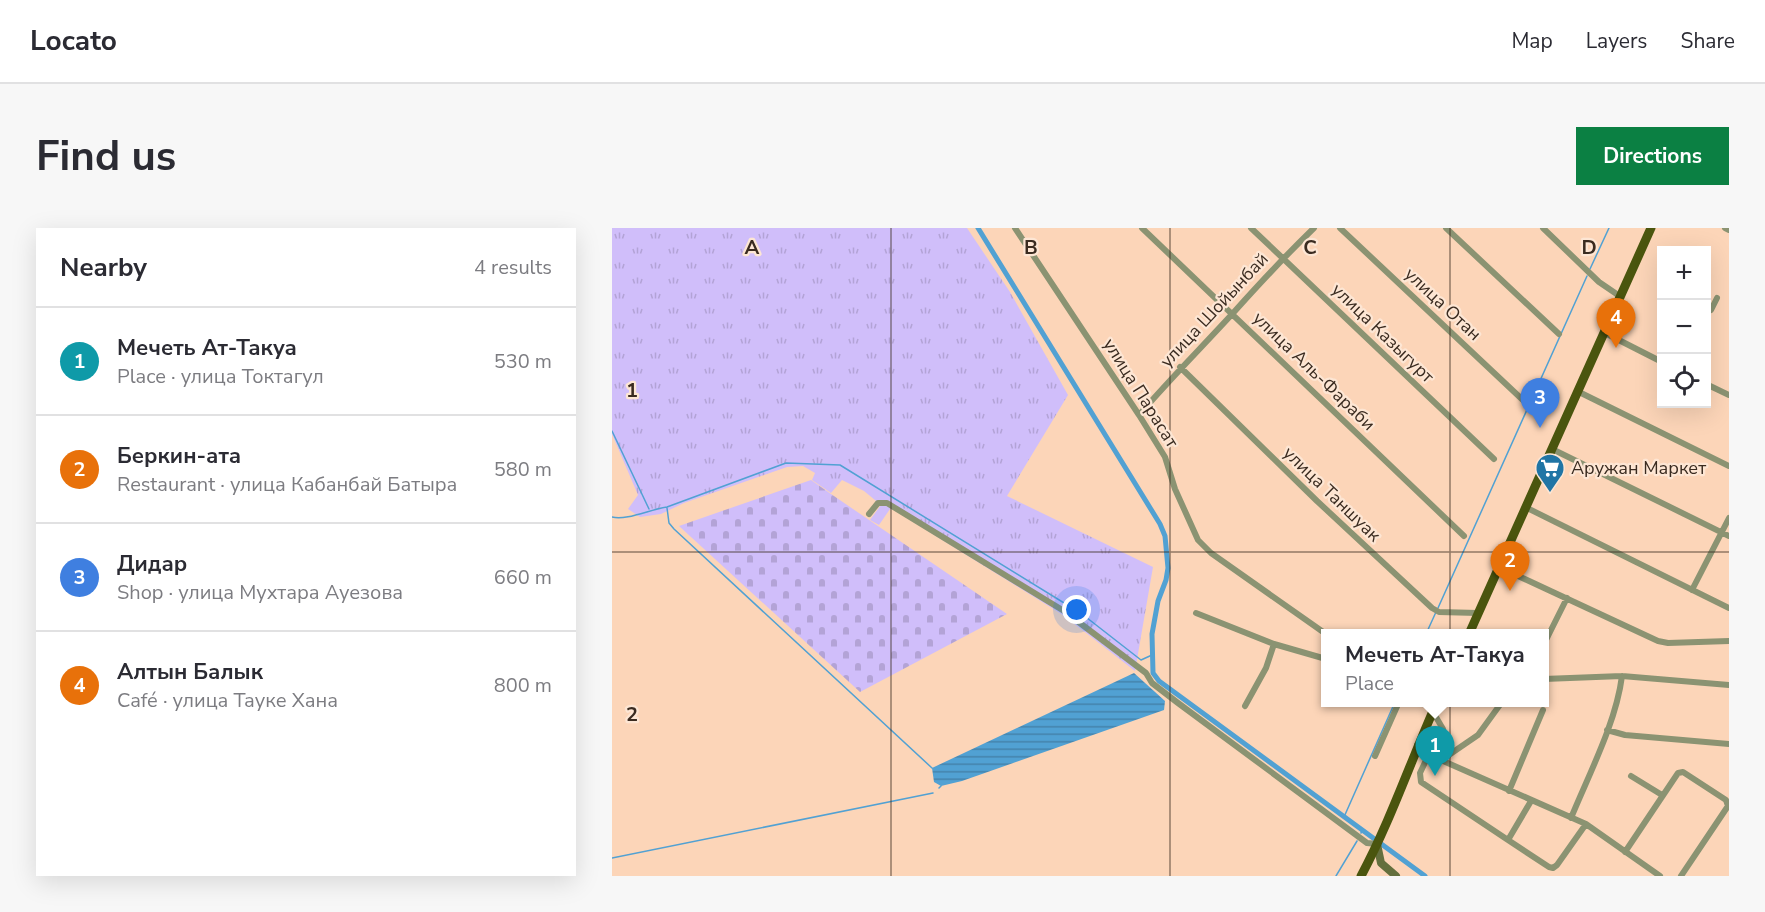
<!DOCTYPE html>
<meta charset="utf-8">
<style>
:root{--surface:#fff;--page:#f7f7f7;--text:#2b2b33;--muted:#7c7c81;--line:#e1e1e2;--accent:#0b8043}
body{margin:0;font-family:"Nunito Sans",sans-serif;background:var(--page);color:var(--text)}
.controls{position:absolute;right:18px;top:18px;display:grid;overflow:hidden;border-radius:0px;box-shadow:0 6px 24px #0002}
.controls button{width:54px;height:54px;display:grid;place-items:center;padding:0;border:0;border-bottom:2px solid var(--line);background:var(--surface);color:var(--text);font:30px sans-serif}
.you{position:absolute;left:465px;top:382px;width:21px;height:21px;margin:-15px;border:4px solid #fff;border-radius:50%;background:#1a73e8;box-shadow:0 0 0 9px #1a73e833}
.badge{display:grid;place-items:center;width:39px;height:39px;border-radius:50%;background:var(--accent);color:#fff;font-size:20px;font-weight:700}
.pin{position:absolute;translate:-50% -50px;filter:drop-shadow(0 2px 3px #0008)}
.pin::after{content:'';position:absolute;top:32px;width:21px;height:18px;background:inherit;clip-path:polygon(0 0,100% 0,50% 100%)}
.popup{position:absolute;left:709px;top:401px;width:228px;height:78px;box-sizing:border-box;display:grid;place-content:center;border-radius:0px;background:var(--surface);filter:drop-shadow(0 2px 4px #0005);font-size:20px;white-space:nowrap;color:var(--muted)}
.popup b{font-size:22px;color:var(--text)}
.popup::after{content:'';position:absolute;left:50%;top:100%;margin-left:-12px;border:12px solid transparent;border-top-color:var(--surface)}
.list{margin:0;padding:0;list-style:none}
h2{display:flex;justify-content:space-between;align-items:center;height:78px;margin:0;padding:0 24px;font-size:26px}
h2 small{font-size:20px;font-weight:400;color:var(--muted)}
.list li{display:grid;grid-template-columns:39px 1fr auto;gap:18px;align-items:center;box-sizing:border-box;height:108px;padding:0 24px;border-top:2px solid var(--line)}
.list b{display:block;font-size:22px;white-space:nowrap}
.list p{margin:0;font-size:20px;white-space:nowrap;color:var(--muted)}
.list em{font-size:20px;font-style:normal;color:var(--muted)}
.icon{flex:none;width:33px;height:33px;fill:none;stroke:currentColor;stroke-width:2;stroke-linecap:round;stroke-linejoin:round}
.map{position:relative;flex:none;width:1117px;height:648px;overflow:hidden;border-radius:0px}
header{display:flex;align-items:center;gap:36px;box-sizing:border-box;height:84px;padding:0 30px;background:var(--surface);border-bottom:2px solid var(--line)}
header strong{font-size:28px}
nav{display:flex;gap:33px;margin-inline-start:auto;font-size:21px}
.intro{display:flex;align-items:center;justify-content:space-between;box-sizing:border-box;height:144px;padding:0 36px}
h1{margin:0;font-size:42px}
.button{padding:15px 27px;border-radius:0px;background:var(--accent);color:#fff;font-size:21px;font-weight:700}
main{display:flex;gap:36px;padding:0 36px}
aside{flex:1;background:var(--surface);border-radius:0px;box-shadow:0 6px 24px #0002}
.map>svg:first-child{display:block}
</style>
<header>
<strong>Locato</strong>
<nav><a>Map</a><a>Layers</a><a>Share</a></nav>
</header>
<div class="intro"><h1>Find us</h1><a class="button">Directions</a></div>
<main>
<aside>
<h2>Nearby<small>4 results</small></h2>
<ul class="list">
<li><span class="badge" style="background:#0f9aa8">1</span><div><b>Мечеть Ат-Такуа</b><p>Place · улица Токтагул</p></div><em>530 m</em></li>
<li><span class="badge" style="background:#e8710a">2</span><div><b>Беркин-ата</b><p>Restaurant · улица Кабанбай Батыра</p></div><em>580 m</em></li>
<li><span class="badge" style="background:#3f7fe0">3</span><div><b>Дидар</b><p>Shop · улица Мухтара Ауезова</p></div><em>660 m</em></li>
<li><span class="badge" style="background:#e8710a">4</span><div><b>Алтын Балык</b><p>Café · улица Тауке Хана</p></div><em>800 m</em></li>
</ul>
</aside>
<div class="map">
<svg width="1117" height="648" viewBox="0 0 1117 648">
<defs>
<pattern id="grass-tufts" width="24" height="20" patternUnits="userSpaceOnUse" patternTransform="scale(1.5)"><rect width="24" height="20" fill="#d0befa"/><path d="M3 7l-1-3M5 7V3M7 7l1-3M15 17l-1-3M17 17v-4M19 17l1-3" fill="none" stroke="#b3a3d6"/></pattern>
<pattern id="cemetery-stones" width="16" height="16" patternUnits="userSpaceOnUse" patternTransform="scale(1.5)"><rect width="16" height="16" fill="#d0befa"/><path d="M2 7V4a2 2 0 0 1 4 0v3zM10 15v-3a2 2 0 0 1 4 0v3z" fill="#b3a3d6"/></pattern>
<pattern id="water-rules" width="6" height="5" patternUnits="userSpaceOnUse" patternTransform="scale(1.5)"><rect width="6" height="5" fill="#51a1d3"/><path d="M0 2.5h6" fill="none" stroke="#4483ab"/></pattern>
</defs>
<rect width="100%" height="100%" fill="#fcd5b8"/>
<path fill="url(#grass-tufts)" d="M0 0H355L398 64 456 167 395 268 541 339 523 443 451 387 282 282 278 281 267 297 258 292 269 277 252 263 230 252 219 265 200 252 203 245 191 238 175 239 72 275 49 286 28 289 16 281 26 267 0 206Z"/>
<path fill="url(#cemetery-stones)" d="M199 252 219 266 395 386 248 464 67 298Z"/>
<path fill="url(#water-rules)" d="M522 445 553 473 552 482 350 553 329 558 322 554 320 540Z"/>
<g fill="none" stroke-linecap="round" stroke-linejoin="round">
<path stroke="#51a1d3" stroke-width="1.5" d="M978 41 997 0
M0 203 37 281
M55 280 57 295 62 301 320 540
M0 289C14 293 39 281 55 279L174 235 228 237 470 386 529 432 540 427
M826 380 975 48
M814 406 824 384
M327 560 329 558
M732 589 783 474
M749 605 750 602
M0 630 321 565
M724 648 745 613"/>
<path stroke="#51a1d3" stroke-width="5" d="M366 0 548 296 553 308 556 340 554 352 546 373 540 406 541 445 547 453 813 648"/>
<path stroke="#8b9372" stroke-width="6" d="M403 0 527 187 553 229 563 261 586 312 599 325 714 406
M530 0 852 308
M639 0 882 231
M728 0 913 174
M834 0 947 106
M931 0 987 54 1009 69
M1113 0 1117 2
M1099 82 1105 70
M993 105 1050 134
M568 139 705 273 820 380 827 384 866 385
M1094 156 1117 167
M965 163 1117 238
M527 187C558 151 590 119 622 84 648 55 674 27 702 0
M940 221 1117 308
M913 279 1117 380
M257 286 266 275H275L452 383 534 445 540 455 566 475 755 615 765 616
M887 339 1046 413 1056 415 1117 413
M1080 362 1117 290
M584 385 662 416 714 431
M932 416 955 370
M932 451 1010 448 1117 457
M633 478 654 440 662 416
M995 502 1013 507 1117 516
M805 517 825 515 831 501 821 484
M804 521 974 596 1048 648
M763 528 787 474
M816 528 808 545 809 554 896 612 919 573
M828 533 866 507 890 474
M1019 548 1050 567
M897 563 931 482
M959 590C977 546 1004 495 1010 448
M896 612 937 639 941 640 945 637 974 596
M1013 624 1066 545 1071 544 1114 572 1116 578 1069 648"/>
<path stroke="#646f3d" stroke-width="8" d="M765 616 769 635 784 648"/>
<path stroke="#4a550e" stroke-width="9" d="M857 406 1039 0
M749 648C779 592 799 532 825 474"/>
</g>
<path fill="none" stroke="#3a2b20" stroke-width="1.5" stroke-opacity="0.55" d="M279 0V648M558 0V648M838 0V648M0 324H1117"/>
<defs>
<g id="supermarket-pin" transform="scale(1.5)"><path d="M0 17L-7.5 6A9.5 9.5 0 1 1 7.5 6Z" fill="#2075a5" stroke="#fde6d4"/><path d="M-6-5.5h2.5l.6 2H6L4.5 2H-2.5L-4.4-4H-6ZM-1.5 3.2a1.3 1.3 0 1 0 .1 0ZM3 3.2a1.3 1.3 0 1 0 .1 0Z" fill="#fff"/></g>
</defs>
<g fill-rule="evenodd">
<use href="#supermarket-pin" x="938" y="240"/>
</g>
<g text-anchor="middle" stroke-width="4.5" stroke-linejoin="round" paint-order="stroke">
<g font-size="18" fill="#3a2b20" stroke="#fde6d4">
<text transform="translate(831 76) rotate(43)" y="6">улица Отан</text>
<text transform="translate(602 82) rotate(-47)" y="6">улица Шойынбай</text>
<text transform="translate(771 105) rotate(44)" y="6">улица Казыгурт</text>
<text transform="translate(702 143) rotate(44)" y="6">улица Аль-Фараби</text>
<text transform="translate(529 165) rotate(58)" y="6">улица Парасат</text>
<text transform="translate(720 266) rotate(44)" y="6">улица Таншуак</text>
</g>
<g font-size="18" fill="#3a2b20" stroke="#fde6d4" text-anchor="start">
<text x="959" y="246">Аружан Маркет</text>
</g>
</g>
<g font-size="20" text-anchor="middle" font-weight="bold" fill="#3a2b20" stroke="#fde6d4" stroke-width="4.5" stroke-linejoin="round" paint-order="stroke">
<text x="140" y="26">A</text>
<text x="419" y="26">B</text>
<text x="698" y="26">C</text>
<text x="977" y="26">D</text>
<text x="20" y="169">1</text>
<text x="20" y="493">2</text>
</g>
</svg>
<div class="controls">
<button>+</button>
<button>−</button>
<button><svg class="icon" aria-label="locate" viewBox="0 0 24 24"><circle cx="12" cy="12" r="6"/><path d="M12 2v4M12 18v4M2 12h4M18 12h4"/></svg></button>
</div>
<div class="you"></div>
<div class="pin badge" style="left:823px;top:548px;background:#0f9aa8">1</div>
<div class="popup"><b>Мечеть Ат-Такуа</b>Place</div>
<div class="pin badge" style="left:898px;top:363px;background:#e8710a">2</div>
<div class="pin badge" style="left:928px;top:200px;background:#3f7fe0">3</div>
<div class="pin badge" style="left:1004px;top:120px;background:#e8710a">4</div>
</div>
</main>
